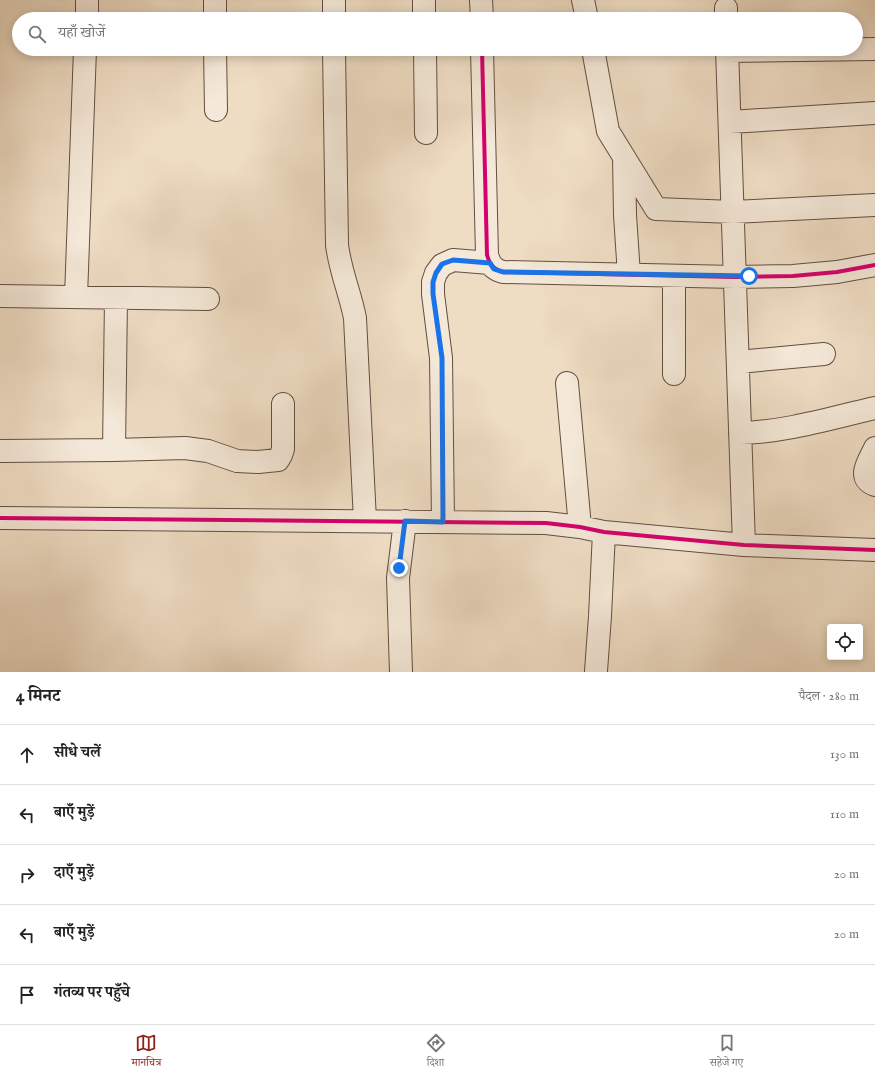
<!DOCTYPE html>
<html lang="hi">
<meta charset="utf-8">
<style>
:root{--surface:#fff;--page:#f2f2f2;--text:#222;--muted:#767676;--line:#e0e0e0;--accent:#8f2418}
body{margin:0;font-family:"IM FELL English","Noto Serif Devanagari",serif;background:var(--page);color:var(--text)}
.controls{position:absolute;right:12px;bottom:12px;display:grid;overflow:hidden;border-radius:4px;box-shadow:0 2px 10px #0003}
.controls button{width:36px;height:36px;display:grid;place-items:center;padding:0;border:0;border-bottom:1px solid var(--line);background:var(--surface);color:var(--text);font:20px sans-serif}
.stop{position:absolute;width:12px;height:12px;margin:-9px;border:3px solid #1a73e8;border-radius:50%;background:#fff}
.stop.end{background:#1a73e8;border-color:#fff;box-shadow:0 1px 4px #0008}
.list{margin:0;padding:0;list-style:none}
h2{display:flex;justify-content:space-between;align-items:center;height:52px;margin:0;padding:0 16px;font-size:17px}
h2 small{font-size:13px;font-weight:400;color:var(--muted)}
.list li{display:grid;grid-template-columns:26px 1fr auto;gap:12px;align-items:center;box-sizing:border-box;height:60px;padding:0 16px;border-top:1px solid var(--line)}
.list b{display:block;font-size:15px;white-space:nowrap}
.list em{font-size:13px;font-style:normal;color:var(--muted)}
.icon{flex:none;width:22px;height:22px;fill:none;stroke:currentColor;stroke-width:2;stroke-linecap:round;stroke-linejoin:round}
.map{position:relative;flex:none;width:875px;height:672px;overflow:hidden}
.search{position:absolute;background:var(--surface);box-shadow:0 2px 10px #0003;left:12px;right:12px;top:12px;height:44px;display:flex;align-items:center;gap:10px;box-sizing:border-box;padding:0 14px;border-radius:22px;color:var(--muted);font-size:15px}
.sheet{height:352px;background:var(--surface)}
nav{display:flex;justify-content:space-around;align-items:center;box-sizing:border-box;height:56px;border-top:1px solid var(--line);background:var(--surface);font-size:11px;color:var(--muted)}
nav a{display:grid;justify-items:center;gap:2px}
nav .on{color:var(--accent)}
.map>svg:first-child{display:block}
</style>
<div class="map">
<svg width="875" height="672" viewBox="0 0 875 672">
<rect width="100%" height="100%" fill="#eedcc3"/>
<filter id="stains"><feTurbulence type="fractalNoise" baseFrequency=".005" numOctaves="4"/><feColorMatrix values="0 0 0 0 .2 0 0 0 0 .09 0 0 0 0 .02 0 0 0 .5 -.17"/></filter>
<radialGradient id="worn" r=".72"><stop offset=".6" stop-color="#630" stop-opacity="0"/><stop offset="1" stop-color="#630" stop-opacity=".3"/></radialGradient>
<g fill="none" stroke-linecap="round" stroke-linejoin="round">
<g stroke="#644e41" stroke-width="24">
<path id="minor" d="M215 0V19
M334 0V19
M424 0V19
M481 0 482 19
M583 0 587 19
M726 8V19
M87 19V0
M215 49 216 110
M334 49 337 245C340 270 350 293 355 318L365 521
M425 49 426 133
M482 49 487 255C490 265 493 269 503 272L735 277 793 276 837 272 875 265
M593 49 608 131 656 209 733 212 875 205
M727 49 744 545
M727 51 875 49
M730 122 875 113
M624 157 625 215 629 275
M0 296 208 299
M76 297 85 49
M738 362 824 354
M674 374V276
M567 383 580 527
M740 433C786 432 831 418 875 408
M875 448C869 461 856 478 875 485
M114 450 116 298
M0 451 114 450 185 448 208 451 237 461 258 462 278 460 281 455 283 449V404
M0 518 546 523 580 527 604 532 744 545 875 550
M443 522 441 358 433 294V282L436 273 442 265 453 260 490 263
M596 671 600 616 604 532
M401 672 398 578 405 521"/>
</g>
<use href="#minor" stroke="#f4e8d8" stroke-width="22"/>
<g stroke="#f4e8d8" stroke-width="6">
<path id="cycleway" d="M482 49 487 255C490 265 493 269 503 272L735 277 793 276 837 272 875 265
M0 518 546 523 580 527 604 532 744 545 875 550"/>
</g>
<use href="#cycleway" stroke="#d6006c" stroke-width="4"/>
</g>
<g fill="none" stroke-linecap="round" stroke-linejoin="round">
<path stroke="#1a73e8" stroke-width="5" d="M399 568 405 521 443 522 442 358 433 294V282L436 273 442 264 453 260 490 263 494 269 503 272 749 276"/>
</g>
<rect width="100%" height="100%" filter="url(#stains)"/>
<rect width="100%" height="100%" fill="url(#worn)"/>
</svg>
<div class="controls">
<button><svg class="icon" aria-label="locate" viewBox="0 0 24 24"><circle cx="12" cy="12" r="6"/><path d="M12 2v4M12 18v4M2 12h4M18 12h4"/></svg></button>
</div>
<div class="stop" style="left:749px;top:276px"></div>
<div class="stop end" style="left:399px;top:568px"></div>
<div class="search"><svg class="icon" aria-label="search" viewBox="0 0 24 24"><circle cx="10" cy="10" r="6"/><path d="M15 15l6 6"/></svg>यहाँ खोजें</div>
</div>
<section class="sheet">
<h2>4 मिनट<small>पैदल · 280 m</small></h2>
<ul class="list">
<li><svg class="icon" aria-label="ahead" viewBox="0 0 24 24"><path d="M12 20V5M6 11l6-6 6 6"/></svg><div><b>सीधे चलें</b></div><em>130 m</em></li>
<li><svg class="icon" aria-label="left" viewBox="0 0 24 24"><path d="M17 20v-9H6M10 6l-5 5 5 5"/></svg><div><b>बाएँ मुड़ें</b></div><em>110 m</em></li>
<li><svg class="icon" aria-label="right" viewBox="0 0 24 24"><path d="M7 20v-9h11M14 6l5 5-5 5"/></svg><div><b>दाएँ मुड़ें</b></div><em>20 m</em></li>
<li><svg class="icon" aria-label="left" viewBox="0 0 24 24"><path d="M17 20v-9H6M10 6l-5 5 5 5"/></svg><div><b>बाएँ मुड़ें</b></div><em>20 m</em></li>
<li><svg class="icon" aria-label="arrive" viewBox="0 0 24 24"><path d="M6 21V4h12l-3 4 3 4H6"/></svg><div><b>गंतव्य पर पहुँचे</b></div></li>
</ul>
</section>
<nav>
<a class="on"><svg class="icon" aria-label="map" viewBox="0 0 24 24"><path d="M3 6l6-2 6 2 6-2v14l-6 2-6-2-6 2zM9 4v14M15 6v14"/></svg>मानचित्र</a>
<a><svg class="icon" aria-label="directions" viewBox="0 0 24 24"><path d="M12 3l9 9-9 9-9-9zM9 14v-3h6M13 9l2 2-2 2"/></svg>दिशा</a>
<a><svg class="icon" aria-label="saved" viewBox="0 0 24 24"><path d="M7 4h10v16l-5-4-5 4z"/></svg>सहेजे गए</a>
</nav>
